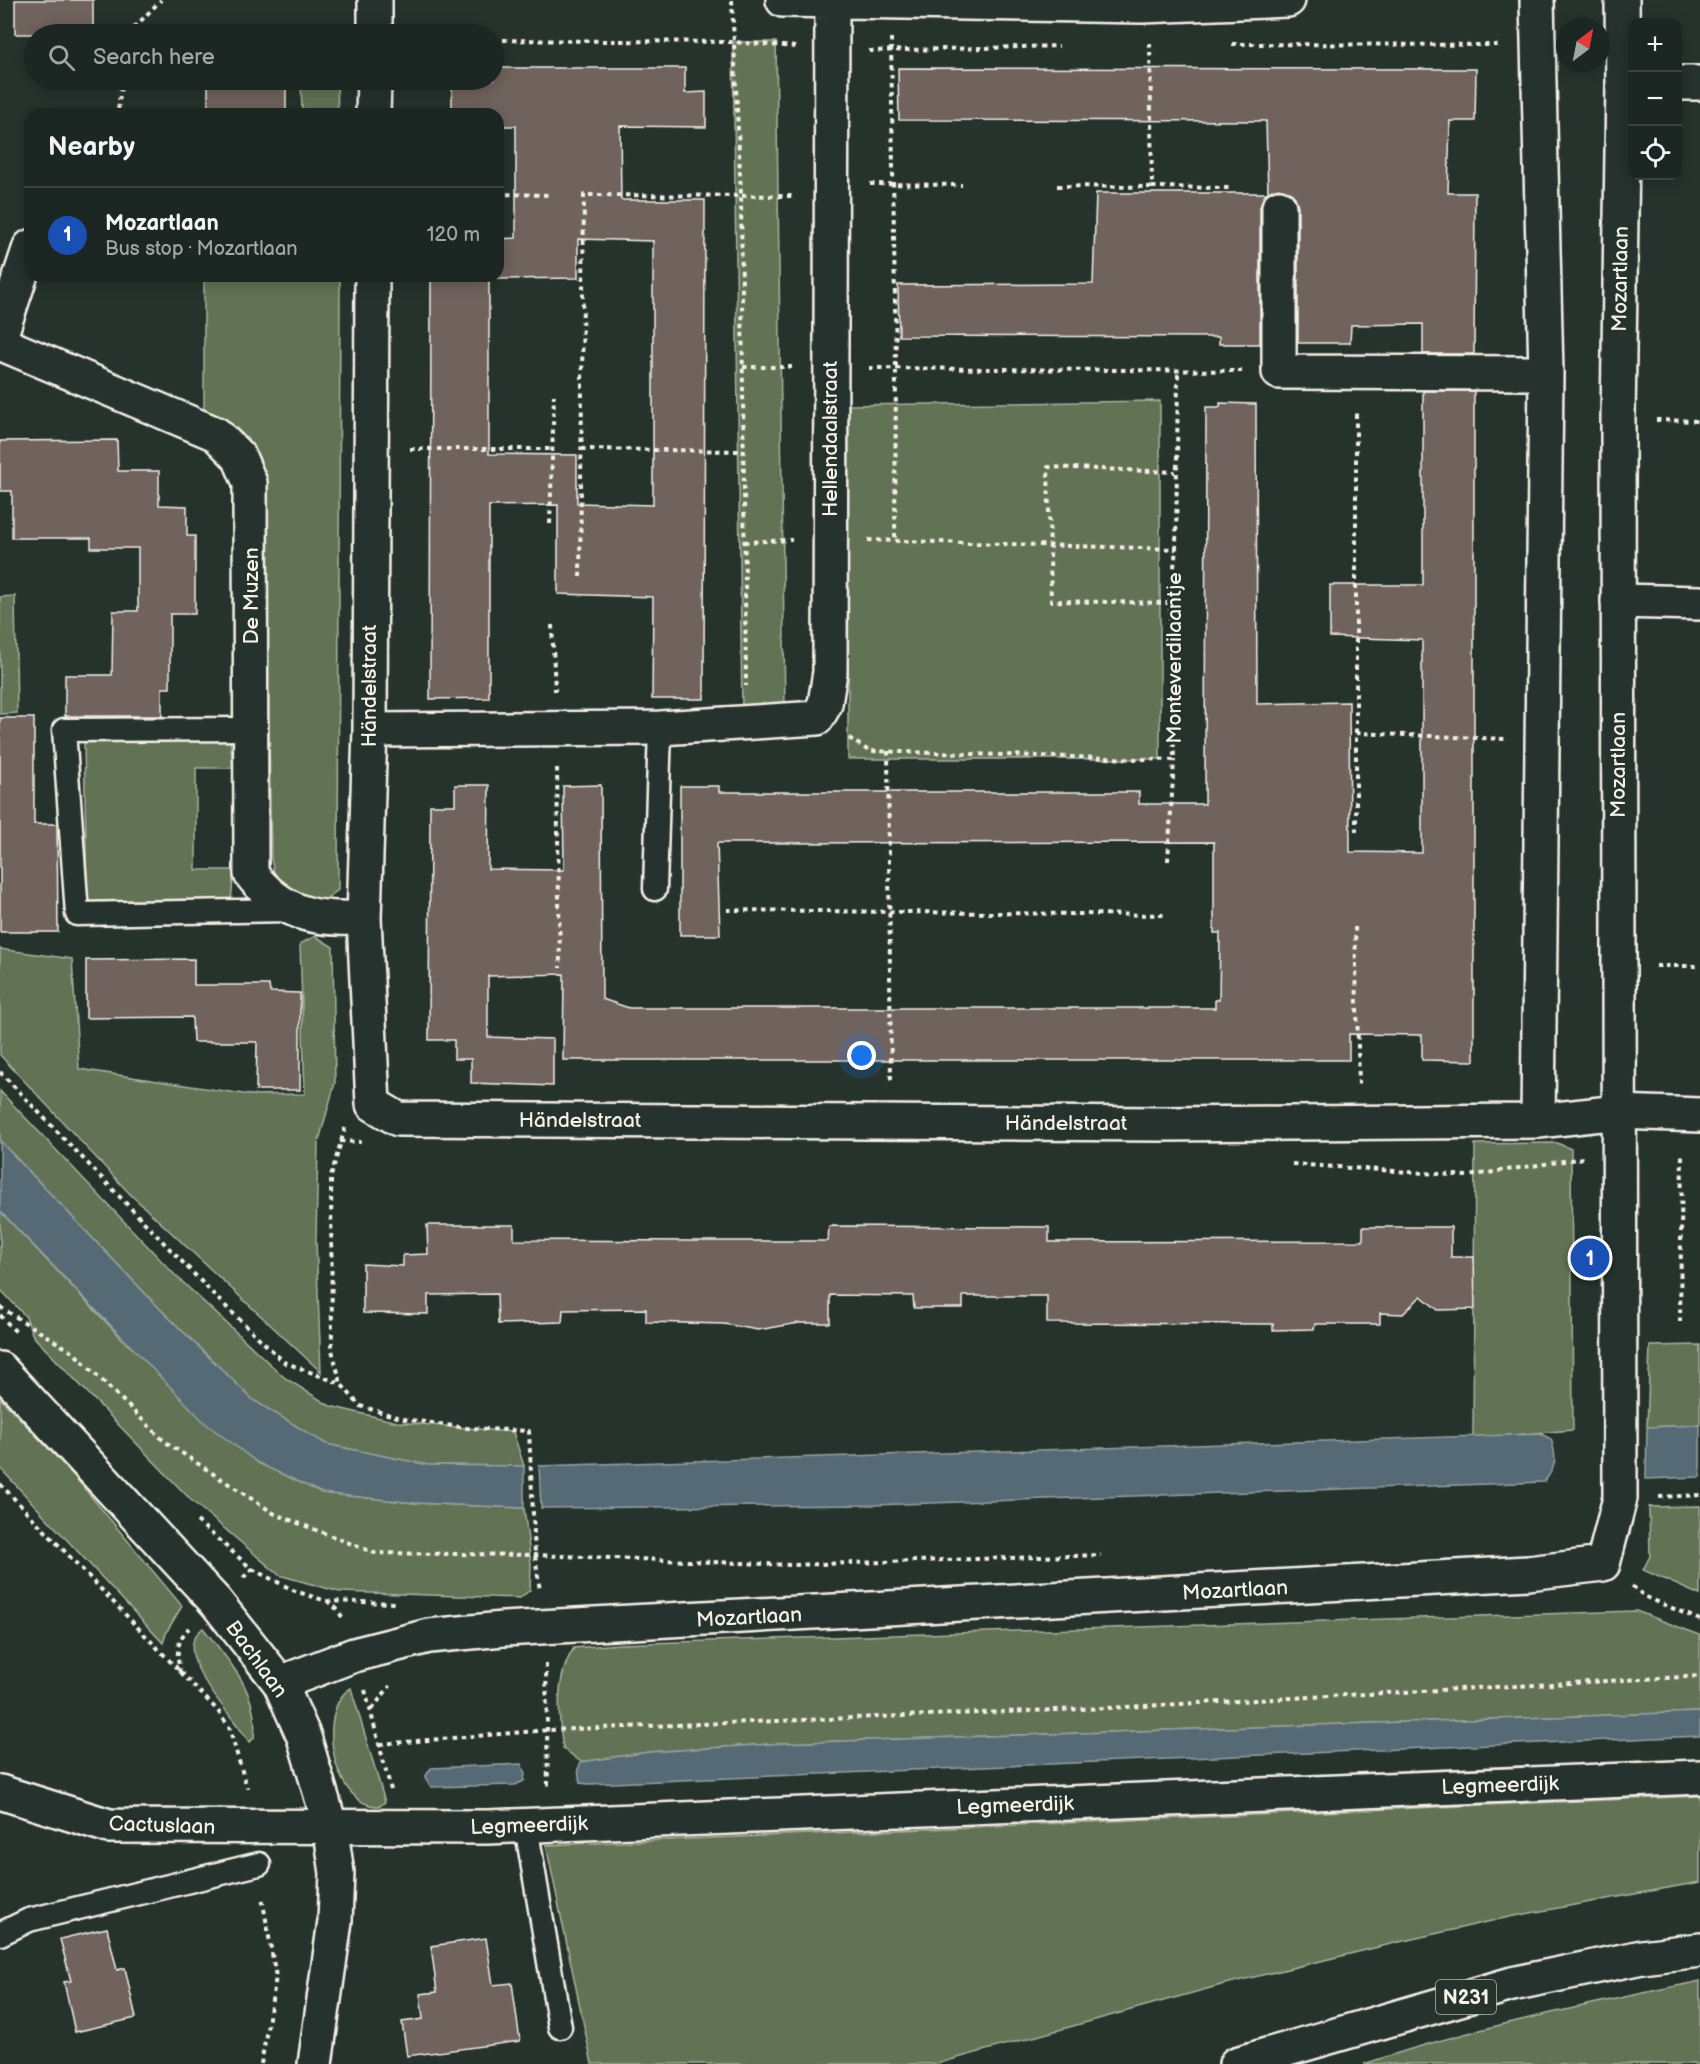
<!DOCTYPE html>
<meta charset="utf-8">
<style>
:root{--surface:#1c2622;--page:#29322f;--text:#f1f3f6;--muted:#a0a5a5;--line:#3a4340;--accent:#8bbbb9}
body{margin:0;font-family:"Balsamiq Sans",sans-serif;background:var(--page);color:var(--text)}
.controls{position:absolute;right:18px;top:18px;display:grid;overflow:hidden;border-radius:12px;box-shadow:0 3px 15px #0003}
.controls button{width:54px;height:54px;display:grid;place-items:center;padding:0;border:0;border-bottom:2px solid var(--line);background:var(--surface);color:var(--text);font:30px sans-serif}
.compass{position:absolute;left:1556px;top:18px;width:54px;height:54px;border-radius:50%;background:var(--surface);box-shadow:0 3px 15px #0003;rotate:32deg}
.you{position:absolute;left:862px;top:1056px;width:21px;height:21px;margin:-15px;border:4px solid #fff;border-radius:50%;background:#1a73e8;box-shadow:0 0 0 9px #1a73e833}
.badge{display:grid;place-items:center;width:39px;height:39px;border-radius:50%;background:var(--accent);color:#fff;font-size:20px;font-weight:700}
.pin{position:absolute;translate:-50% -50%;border:3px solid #fff;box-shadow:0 2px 6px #0006}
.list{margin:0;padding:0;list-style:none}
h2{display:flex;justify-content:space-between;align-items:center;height:78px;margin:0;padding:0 24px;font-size:26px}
h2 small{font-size:20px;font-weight:400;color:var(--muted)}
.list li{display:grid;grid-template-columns:39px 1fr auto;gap:18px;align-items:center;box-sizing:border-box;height:96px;padding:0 24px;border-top:2px solid var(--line)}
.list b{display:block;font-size:22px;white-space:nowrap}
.list p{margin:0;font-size:20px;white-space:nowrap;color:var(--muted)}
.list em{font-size:20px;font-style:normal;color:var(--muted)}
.icon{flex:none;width:33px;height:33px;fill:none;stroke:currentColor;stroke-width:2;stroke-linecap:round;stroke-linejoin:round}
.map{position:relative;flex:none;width:1700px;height:2064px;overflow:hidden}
.search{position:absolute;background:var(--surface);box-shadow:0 3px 15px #0003;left:24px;top:24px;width:480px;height:66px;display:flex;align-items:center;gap:15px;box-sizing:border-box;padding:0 21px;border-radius:33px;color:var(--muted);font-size:22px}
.panel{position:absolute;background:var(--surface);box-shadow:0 3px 15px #0003;left:24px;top:108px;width:480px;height:174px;border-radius:18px}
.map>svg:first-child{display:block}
</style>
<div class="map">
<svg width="1700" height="2064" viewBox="0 0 1700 2064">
<rect width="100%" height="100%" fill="#26332d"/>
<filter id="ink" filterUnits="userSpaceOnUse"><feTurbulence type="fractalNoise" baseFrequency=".0167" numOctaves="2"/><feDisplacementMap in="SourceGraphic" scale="12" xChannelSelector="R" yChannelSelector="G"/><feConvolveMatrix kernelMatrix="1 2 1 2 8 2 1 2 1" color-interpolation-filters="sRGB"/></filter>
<g filter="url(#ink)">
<path fill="#627254" stroke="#abb29e" stroke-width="1.5" d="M733 42H776L785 710H742Z
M301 80H337L338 114H302Z
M204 276H340L338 890 320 903 297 897 276 881 271 859 265 478C253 436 242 429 204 412Z
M1160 401V759H848V405Z
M15 596 17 713 0 714V597Z
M230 738 233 768H196V870H234L231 901 87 903 84 741Z
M315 936 333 947 335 1083 318 1144 316 1240 321 1372 131 1195 0 1055V949L72 959 79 1069 250 1095 305 1094 300 944Z
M0 1091 175 1275 285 1378 330 1406 397 1422 513 1432 524 1466 428 1465 325 1444 253 1400 161 1310 0 1141Z
M1557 1143 1571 1149 1573 1430 1473 1438 1475 1144Z
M0 1211 127 1344 322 1493 415 1503 524 1508 531 1564 530 1590 520 1598 340 1592 279 1575 191 1500 33 1336 26 1317 0 1289Z
M1700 1345V1425L1647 1427 1650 1346Z
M0 1398 69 1470 182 1606 167 1631 163 1643 0 1468Z
M1700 1506V1595L1643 1570 1650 1556 1649 1507Z
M1636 1611 1700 1635V1712L785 1743 649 1752 581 1762 563 1748C558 1715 555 1677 574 1648L619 1644Z
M203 1628C229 1661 260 1693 254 1738L249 1742C235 1718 182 1666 194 1639 195 1635 200 1631 203 1628Z
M351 1688 385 1802 380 1806C334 1810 314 1710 351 1688Z
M1700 1796V1882L1509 1917 1395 1943 1221 1985 936 2064H592L546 1845Z
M1700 1981V2064H1364C1473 2027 1588 2005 1700 1981Z"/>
<path fill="#566b74" stroke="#95a1a2" stroke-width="1.5" d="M0 1141 161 1310 253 1400 326 1444 428 1465 524 1466V1508L415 1503 322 1493 258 1463 205 1423 0 1211Z
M1700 1425V1477L1646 1479 1647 1427Z
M1541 1434 1551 1439C1557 1458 1557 1466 1544 1482L874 1505 541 1508 539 1466Z
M1700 1712V1736L589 1784 580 1783 578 1769 581 1762 649 1752 785 1743Z
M521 1764 525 1773 524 1781 515 1785 431 1787 425 1777 431 1768Z"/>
<path fill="#6f625d" stroke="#f4f1e8" stroke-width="1.5" d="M15 0H93V34H15Z
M494 68H685V93L706 92V127L620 126 621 200H705L704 699H652L653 597 558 594V505L489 506V698L430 699 431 276H489V454L577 455V503L653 505V241L578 239V278L498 279V239L516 238V126H498V114H452V80H494Z
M898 68 1476 69 1475 121H1450L1448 193H1475L1474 354H1423V324L1351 325 1350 343H1298V206L1295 197 1288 191 1278 188 1268 193 1266 121 899 120Z
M208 80H286V114H208Z
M1096 193H1267L1260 207V344H1219V337L899 336 898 285 1093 284Z
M1423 391H1474V1061L1422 1060V1035L1349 1034V1060H563L564 974 488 976V1037L553 1039V1086L471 1083V1059H454V1040H429L430 805H455V785H489L488 869 564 870 563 786 601 785 602 999 629 1008H1215V1000H1219L1220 933H1214V842L717 843 720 935H680V786H719V792H1139V804H1205L1206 407H1220V403L1256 404 1257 704 1349 702 1350 852 1422 853V640L1330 637V585H1423Z
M117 440 118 471H159V505L187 506V536H195V614H170V688H162V716H65V675H112L113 611H138V548H91V538H12V491H0V441Z
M0 718H34V824H57L58 932H0Z
M194 959V985H269L270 992 300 993V1090H256L257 1042H193L192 1017 86 1018V960Z
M427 1225H514V1240L694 1241H828L829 1226 1049 1227V1242L1363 1241V1227H1451V1257H1474L1475 1309 1438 1310 1421 1296 1403 1314 1380 1313V1324H1315L1314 1329 1273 1330V1324L1047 1323V1296H963V1308H914L913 1296 830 1295V1323H799L758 1330 724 1324 646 1322V1309L563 1310 562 1322 498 1324 497 1294 428 1295V1314L363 1313V1264L403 1266V1255L428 1254Z
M107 1928 117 1970 125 1968 136 2018 75 2032 64 1982 71 1981 60 1939Z
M486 1938 493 1985 512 1983 520 2041 407 2056 402 2022 423 2019 420 1994 437 1992 431 1946Z"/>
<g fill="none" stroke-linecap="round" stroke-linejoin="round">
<g stroke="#f4f1e8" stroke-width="27">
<path id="service" d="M252 729 64 730 77 914 292 910
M655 889 660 728
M526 1826 560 2027
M0 1934 29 1920 259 1864"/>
</g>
<g stroke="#f4f1e8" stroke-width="38">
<path id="minor" d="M375 0V34
M783 0 1142 6 1288 0
M1537 0 1546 373 1538 1121
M1678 83H1700
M373 114 374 80
M1279 207V372L1546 373
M372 276 370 730 364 918 373 1104 398 1119 1163 1124 1538 1121 1619 1112 1700 1115
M0 337 30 247
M0 343 216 434 239 457 250 483 251 874C283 915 315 920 364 918
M1618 601 1700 603
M370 730 660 728 817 718 825 704 830 672 832 0
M0 1792 109 1826 488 1827 1700 1777"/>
</g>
<g stroke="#f4f1e8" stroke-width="38">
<path id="tertiary" d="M280 1683 354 1655 429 1636 503 1629 1528 1573 1603 1564 1620 1498 1618 419 1623 84 1622 0"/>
</g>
<g stroke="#f4f1e8" stroke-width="38">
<path id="secondary" d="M0 1369 216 1602 280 1683 304 1737 330 1825 337 1873 335 1921 315 2064"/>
</g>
<g stroke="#f4f1e8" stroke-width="38">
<path id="primary" d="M1236 2064 1512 1984 1642 1957 1700 1950"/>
</g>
<path stroke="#f4f1e8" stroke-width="4" stroke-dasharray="4.5 4.5" stroke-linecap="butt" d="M732 0 741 195 746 686
M128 34 161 0
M891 38 896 368 895 541
M494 40 733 42 796 47
M1150 43 1152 187 1229 188
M1232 44 1500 45
M869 51 1059 46
M102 114 118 111 122 80
M870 184 962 185
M1057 186 1152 187
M498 194 551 195
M743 367H792
M869 368 1242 371
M1656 420 1700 421
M410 449H553
M581 449 743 451
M550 524 554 395
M868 540 1176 549
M744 542 792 540
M580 577 584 195 795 196
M1170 603 1051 601 1048 467 1175 472
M552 625 555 691
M1356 733 1505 739
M849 738 869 751 1174 760 1170 603 1176 549 1178 370
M888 751 891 1084
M557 768 560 968
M1356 832V409
M1168 861 1174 760
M727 910 1167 915
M1355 927 1359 1085
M1656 966H1700
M0 1072 217 1298 284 1362 341 1384
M345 1128 331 1176 332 1350 341 1384 360 1406 404 1419 467 1428 529 1431 535 1555 540 1591
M340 1141 361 1142
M1292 1164 1468 1176 1583 1158
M0 1307 74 1353 164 1441 212 1473 275 1514 375 1553 535 1555 791 1565 1101 1555
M0 1315 18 1334
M1680 1322 1682 1152
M0 1484 218 1711 229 1727 247 1788
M1659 1497 1700 1495
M197 1521 252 1569 243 1578
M252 1569 295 1591 326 1601 395 1603
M1632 1586 1646 1597 1700 1620
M327 1601 337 1609 344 1620
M546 1664 548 1788
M180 1673C177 1655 175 1642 189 1628
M365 1690 391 1790
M372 1709 390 1686
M380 1744 548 1730 1107 1708 1700 1676
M261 2064 276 1977 262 1897"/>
<use href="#service" stroke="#26332d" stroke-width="22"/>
<use href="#minor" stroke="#26332d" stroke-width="33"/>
<use href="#tertiary" stroke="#26332d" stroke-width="33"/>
<use href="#secondary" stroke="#26332d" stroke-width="33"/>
<use href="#primary" stroke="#26332d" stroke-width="33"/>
</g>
</g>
<g text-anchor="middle" stroke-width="6" stroke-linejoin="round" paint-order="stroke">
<rect fill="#26332d" stroke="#b6b8b0" stroke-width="1.5" x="1436" y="1980" width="60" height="34" rx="4.5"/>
<g font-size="20" font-weight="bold" fill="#f4f1e8">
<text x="1466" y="2004">N231</text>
</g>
<g font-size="21" fill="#f4f1e8" stroke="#26332d">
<text transform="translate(1620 279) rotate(-89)" y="7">Mozartlaan</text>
<text transform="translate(830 439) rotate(-90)" y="7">Hellendaalstraat</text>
<text transform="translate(251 596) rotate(-90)" y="7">De Muzen</text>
<text transform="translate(1174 658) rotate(-90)" y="7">Monteverdilaantje</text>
<text transform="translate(369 686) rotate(-90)" y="7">Händelstraat</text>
<text transform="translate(1618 765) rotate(-90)" y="7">Mozartlaan</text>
<text x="580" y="1127">Händelstraat</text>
<text x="1066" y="1130">Händelstraat</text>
<text transform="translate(1235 1590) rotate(-3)" y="7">Mozartlaan</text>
<text transform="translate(749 1617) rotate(-3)" y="7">Mozartlaan</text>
<text transform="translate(257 1659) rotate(54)" y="7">Bachlaan</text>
<text transform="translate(1500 1785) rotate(-2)" y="7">Legmeerdijk</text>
<text transform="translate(1015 1805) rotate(-2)" y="7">Legmeerdijk</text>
<text transform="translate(162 1825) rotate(2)" y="7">Cactuslaan</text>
<text transform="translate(529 1825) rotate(-2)" y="7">Legmeerdijk</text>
</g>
</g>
</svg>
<div class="controls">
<button>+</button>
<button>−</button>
<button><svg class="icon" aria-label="locate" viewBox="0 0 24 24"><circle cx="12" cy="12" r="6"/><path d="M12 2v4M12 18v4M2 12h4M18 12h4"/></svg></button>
</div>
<svg class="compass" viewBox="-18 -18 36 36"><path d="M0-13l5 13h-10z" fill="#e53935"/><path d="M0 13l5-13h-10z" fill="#a0a5a5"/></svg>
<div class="you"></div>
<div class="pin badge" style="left:1590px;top:1258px;background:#1a4fb4">1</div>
<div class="search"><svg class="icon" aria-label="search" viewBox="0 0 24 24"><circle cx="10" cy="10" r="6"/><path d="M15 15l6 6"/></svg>Search here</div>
<section class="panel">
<h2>Nearby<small></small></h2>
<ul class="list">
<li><span class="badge" style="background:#1a4fb4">1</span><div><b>Mozartlaan</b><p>Bus stop · Mozartlaan</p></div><em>120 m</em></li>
</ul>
</section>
</div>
